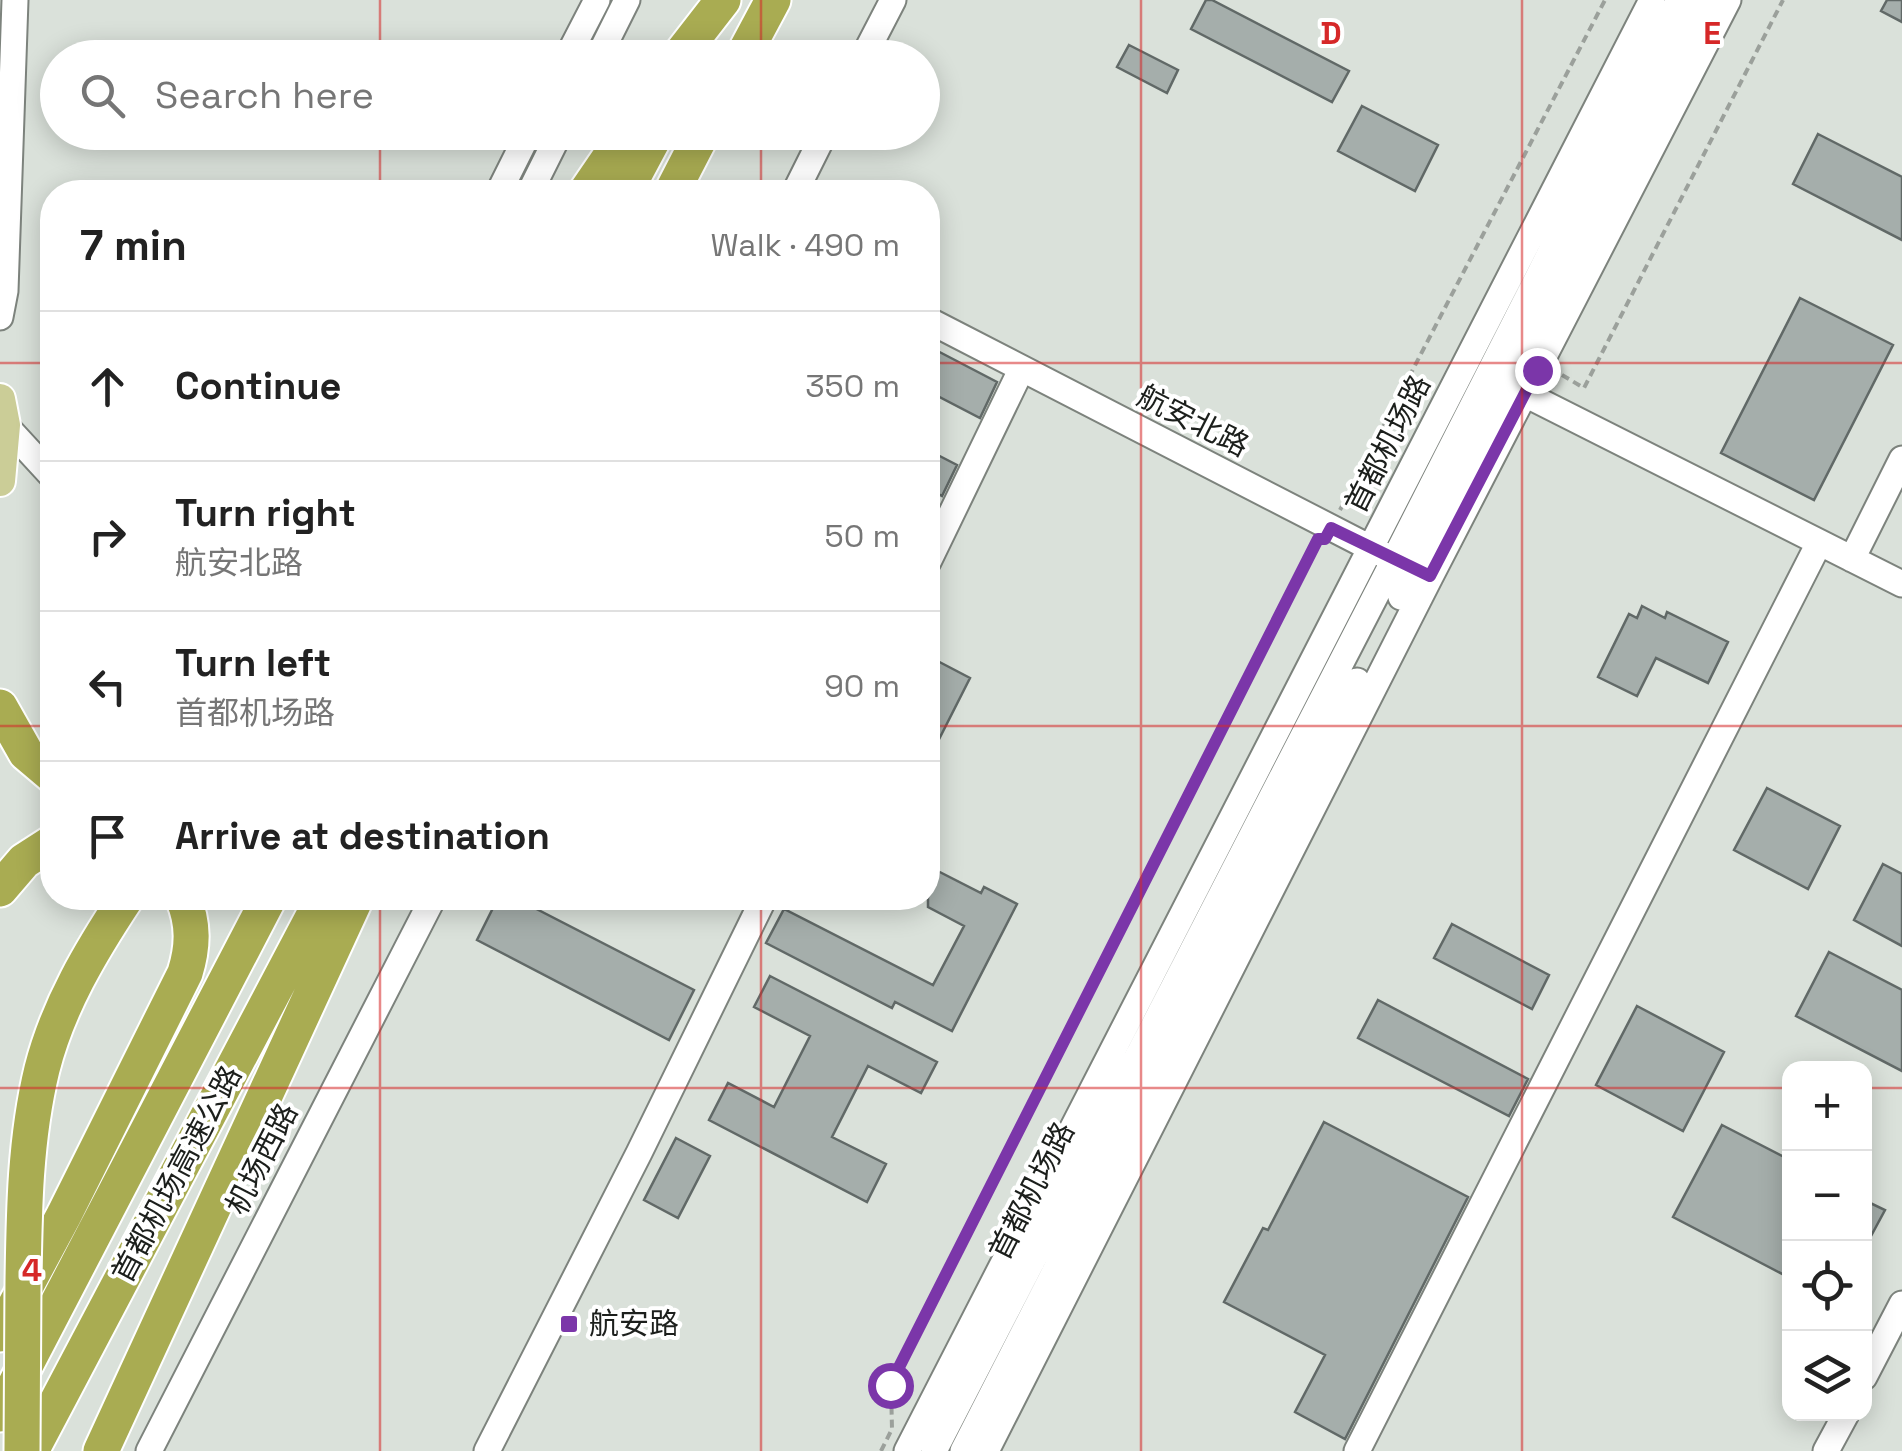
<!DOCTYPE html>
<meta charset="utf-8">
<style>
:root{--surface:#fff;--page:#f6f6f6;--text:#222;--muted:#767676;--line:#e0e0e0}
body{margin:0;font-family:"Space Grotesk","Noto Sans SC",sans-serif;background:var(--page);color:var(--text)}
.controls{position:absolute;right:30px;bottom:30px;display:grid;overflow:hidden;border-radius:20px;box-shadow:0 5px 25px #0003}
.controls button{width:90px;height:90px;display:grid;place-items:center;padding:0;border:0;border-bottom:2px solid var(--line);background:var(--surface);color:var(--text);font:50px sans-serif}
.stop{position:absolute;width:30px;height:30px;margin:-22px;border:8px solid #7b36a9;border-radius:50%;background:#fff}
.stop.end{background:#7b36a9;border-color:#fff;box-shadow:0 2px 10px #0008}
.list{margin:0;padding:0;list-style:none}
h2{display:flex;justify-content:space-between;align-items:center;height:130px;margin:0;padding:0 40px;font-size:42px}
h2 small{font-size:32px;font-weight:400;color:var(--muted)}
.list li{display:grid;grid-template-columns:65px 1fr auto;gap:30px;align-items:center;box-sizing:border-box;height:150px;padding:0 40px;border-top:2px solid var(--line)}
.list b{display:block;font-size:38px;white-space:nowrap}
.list p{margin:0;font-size:32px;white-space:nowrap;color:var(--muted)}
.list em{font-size:32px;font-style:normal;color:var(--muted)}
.icon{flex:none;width:55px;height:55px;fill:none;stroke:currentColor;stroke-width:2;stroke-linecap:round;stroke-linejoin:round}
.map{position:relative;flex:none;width:1902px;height:1451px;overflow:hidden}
.search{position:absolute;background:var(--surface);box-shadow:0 5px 25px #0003;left:40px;top:40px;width:900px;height:110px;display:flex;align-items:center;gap:25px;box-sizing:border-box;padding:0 35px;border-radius:55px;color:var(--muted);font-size:38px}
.panel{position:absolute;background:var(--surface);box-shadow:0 5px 25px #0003;left:40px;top:180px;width:900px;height:730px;border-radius:40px}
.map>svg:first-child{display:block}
</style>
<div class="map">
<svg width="1902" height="1451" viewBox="0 0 1902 1451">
<rect width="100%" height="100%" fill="#dae1da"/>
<path fill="#a5aeab" stroke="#616967" stroke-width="2.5" d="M1206 0H1212L1349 71 1332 102 1191 29Z
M1887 0H1902V22L1881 11Z
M1129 45 1178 70 1167 93 1117 67Z
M1362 106 1438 145 1415 191 1338 151Z
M1818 134 1902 177V240L1793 184Z
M1800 298 1893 345 1814 500 1721 453Z
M928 346 997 382 980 418 928 391Z
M928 450 957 465 942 496 928 488Z
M1642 606 1665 618 1667 612 1728 642 1708 683 1656 658 1637 696 1598 677 1629 614 1637 618Z
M928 656 970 678 928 761Z
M1767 788 1840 826 1808 889 1734 850Z
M1883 864 1902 874V946L1854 920Z
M928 866 981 893 984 887 1017 904 952 1031 895 1002 892 1008 766 943 784 909 933 985 964 926 928 907Z
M498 898H515L694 990 669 1040 477 940Z
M1452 924 1549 975 1532 1009 1434 958Z
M1829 952 1902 990V1071L1796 1016Z
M770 976 937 1062 921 1093 868 1066 832 1137 886 1164 867 1202 709 1120 728 1083 774 1107 810 1036 754 1007Z
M1378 1000 1528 1079 1509 1116 1358 1038Z
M1637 1006 1724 1052 1683 1131 1596 1085Z
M1324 1122 1468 1197 1345 1439 1295 1412 1325 1355 1224 1302 1263 1228 1268 1230Z
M1722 1125 1790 1160V1278L1673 1217Z
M676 1138 710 1156 678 1218 644 1200Z
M1864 1200 1885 1210 1864 1249Z"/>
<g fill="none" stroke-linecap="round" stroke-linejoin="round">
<g stroke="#7d837d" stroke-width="29">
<path id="minor" d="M567 58 597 0
M598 58 627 0
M863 58 893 0
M499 192 529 132
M530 192 560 132
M795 192 825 132
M0 317 5 291 15 0
M928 320 1386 556
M1509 386 1902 584
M5 425 52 476
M1852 559 1902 459
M928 562 1021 370
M1401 597 1514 367 1702 0
M1864 1377 1902 1304
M149 1451 433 898
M487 1451 639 1153 764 898
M907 1451 1652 0
M934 1451 1394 560 1679 0
M963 1451 1357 681
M986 1451 1430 577 1728 0
M1357 1451 1819 543
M1826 1451 1846 1414"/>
</g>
<g stroke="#fff" stroke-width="34">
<path id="major" d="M0 399 5 425 0 481"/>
</g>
<g stroke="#fff" stroke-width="39">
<path id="highway" d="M678 58 723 0
M742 58 773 0
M586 192 627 132
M625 192 657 132
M672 192 703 132
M0 707 26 753 52 775
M0 889 24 861 52 843
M0 1334 64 1215 185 973C193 947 194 924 183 898
M0 1414 269 898
M31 1451 323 898
M101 1451 356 898"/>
</g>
<path stroke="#9ba09b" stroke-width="4" stroke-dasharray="8 5" stroke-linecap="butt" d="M1562 375 1584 388 1783 0
M1397 400 1605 0
M1340 510 1396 402 1415 389 1425 391
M881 1451 892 1429 891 1385 1316 544"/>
<use href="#minor" stroke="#fff" stroke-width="25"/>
<use href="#major" stroke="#cbcd97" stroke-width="30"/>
<use href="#highway" stroke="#a9ac52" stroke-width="35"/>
<g stroke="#fff" stroke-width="39" stroke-linecap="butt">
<path id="highway-bridge" d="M22 1451C22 1395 23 1339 23 1282 24 1211 25 1139 42 1069 58 1006 91 951 126 898"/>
</g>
<use href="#highway-bridge" stroke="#a9ac52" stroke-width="35"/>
</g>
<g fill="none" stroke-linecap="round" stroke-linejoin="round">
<path stroke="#7b36a9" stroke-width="12" d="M890 1385 1318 539H1325L1331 528 1430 576 1537 370"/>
</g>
<path fill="none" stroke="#d62828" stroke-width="2.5" stroke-opacity="0.55" d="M380 0V58M761 0V58M1141 0V1451M1522 0V1451M380 132V192M761 132V192M0 363H52M928 363H1902M0 726H52M928 726H1902M380 898V1451M761 898V1451M0 1088H1790M1864 1088H1902"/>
<rect fill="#7b36a9" stroke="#fff" stroke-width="4" x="559" y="1314" width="20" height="20" rx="5"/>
<g text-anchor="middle" stroke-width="8" stroke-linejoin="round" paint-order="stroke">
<g font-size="30" fill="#1c1f1c" stroke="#fff">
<text transform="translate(1193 421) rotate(27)" y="10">航安北路</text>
<text transform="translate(1388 444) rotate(-63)" y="10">首都机场路</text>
<text transform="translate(262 1159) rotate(-63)" y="10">机场西路</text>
<text transform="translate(177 1174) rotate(-62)" y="10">首都机场高速公路</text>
<text transform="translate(1032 1191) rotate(-63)" y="10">首都机场路</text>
</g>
<g font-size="30" fill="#1c1f1c" stroke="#fff" text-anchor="start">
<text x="589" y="1334">航安路</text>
</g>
</g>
<g font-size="32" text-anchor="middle" font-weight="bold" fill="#d62828" stroke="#fff" stroke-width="8" stroke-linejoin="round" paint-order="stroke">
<text x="1331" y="44">D</text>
<text x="1712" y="44">E</text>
<text x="32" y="1281">4</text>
</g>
</svg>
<div class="controls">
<button>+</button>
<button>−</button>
<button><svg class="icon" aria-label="locate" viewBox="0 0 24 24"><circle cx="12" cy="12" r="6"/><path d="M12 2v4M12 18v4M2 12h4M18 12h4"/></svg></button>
<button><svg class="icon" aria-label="layers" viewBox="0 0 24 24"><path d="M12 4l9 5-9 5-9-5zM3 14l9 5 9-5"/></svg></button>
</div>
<div class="stop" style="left:890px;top:1385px"></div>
<div class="stop end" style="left:1537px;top:370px"></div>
<div class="search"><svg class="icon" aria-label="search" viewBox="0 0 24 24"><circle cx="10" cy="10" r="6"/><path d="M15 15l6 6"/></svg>Search here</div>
<section class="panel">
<h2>7 min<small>Walk · 490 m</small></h2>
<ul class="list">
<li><svg class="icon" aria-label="ahead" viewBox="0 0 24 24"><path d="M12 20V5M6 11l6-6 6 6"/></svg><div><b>Continue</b></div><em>350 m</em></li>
<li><svg class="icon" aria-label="right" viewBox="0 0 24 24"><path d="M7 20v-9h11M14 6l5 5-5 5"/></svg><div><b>Turn right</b><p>航安北路</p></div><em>50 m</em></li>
<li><svg class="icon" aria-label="left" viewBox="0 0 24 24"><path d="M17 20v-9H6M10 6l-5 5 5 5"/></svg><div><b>Turn left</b><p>首都机场路</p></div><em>90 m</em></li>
<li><svg class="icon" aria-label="arrive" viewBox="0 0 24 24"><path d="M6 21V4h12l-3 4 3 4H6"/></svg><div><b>Arrive at destination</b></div></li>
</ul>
</section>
</div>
